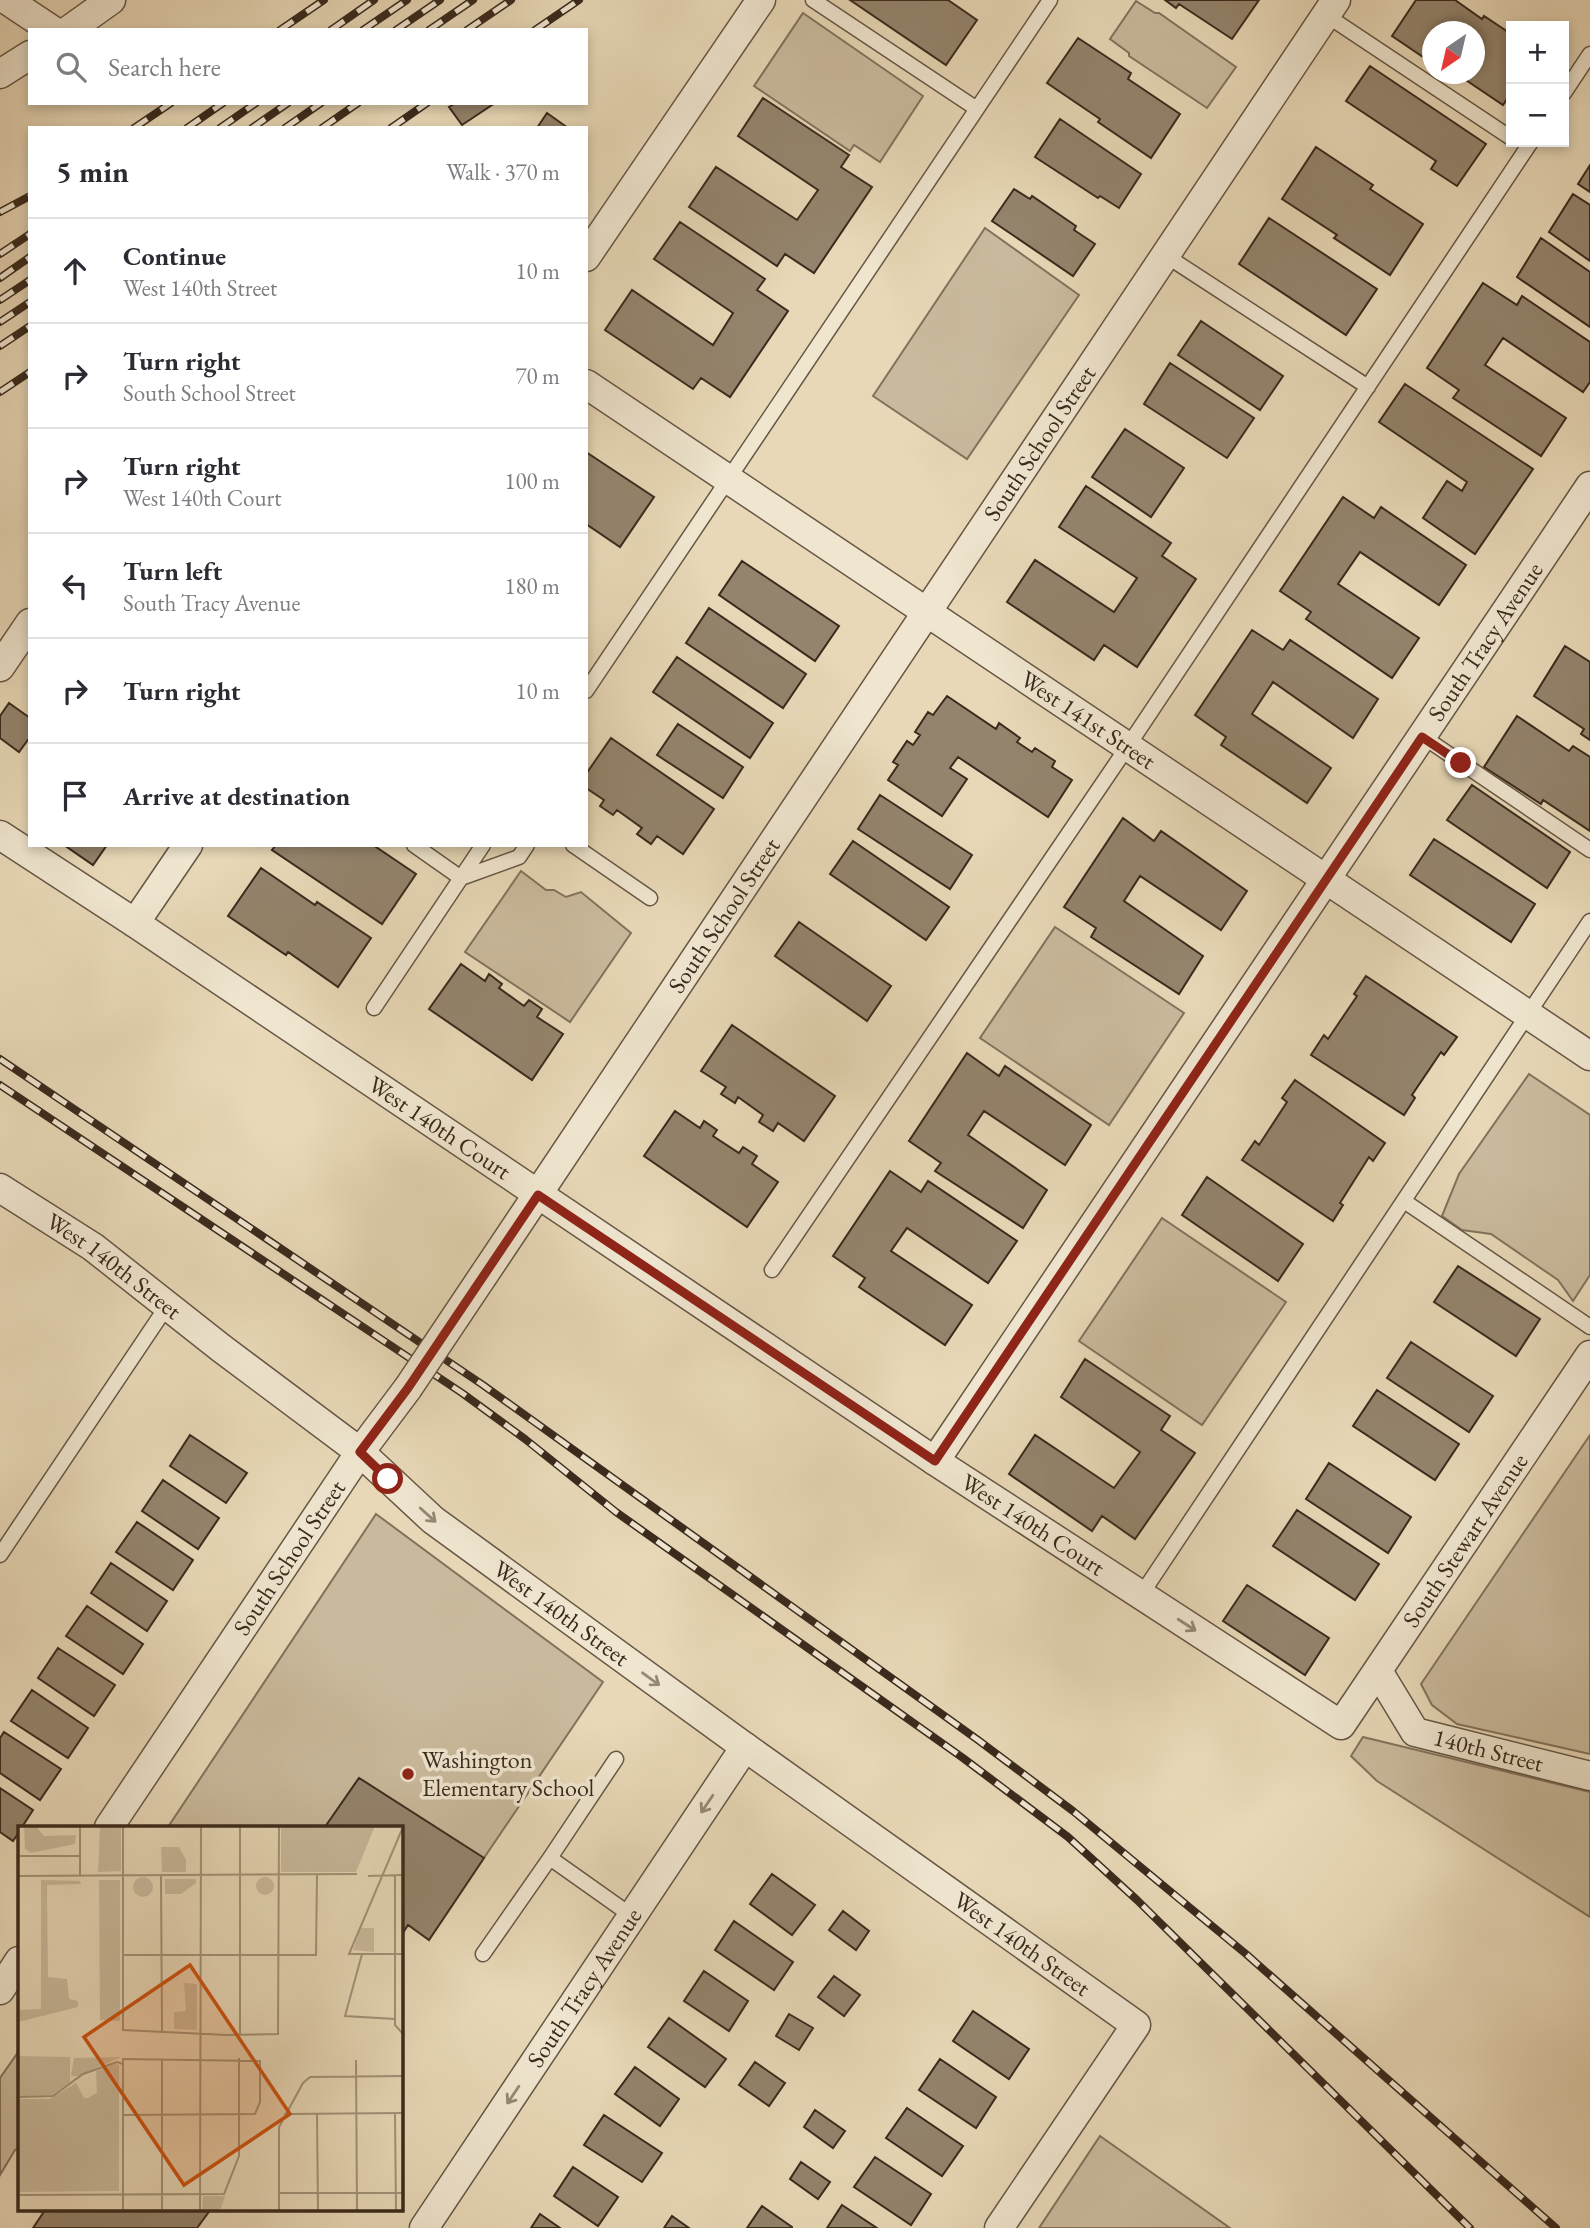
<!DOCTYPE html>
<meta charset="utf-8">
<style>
:root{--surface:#fff;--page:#f7f7f7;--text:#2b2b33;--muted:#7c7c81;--line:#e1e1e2}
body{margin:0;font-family:"EB Garamond",serif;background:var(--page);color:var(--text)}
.controls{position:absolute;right:21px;top:21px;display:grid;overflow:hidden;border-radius:0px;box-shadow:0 4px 10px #0003}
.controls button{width:63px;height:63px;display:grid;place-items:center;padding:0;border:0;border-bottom:2px solid var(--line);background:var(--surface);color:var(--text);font:35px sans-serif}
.compass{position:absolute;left:1422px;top:21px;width:63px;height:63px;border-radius:50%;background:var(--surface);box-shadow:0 4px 10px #0003;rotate:214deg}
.stop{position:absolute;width:21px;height:21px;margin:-16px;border:5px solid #8f2418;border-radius:50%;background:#fff}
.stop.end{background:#8f2418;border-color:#fff;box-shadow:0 2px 7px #0008}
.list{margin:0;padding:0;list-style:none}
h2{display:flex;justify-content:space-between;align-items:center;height:91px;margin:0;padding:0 28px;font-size:30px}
h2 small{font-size:23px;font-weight:400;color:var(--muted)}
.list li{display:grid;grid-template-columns:46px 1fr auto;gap:21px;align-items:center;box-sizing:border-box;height:105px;padding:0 28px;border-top:2px solid var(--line)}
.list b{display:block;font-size:26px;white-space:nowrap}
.list p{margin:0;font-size:23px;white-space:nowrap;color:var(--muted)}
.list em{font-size:23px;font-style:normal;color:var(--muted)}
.icon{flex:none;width:38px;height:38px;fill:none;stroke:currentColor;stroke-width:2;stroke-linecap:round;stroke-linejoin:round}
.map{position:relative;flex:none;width:1590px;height:2228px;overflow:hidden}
.search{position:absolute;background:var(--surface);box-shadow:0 4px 10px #0003;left:28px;top:28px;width:560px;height:77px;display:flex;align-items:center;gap:18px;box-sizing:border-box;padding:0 24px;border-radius:0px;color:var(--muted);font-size:26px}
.panel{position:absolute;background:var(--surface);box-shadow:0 4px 10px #0003;left:28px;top:126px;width:560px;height:721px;border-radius:0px}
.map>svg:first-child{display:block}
</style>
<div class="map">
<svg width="1590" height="2228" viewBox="0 0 1590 2228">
<rect width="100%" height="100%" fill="#e8d8b7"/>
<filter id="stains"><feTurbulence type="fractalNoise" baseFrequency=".00286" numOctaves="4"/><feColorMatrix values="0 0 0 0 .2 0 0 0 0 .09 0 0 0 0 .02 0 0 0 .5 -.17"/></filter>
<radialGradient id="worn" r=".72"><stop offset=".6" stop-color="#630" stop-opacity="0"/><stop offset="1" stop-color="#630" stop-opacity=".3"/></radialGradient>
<path fill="#caba9d" stroke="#82725d" stroke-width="2" d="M1136 1 1155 13H1159L1236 67 1207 108 1129 56V53L1110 39Z
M803 13 923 96 880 162 854 145 850 151 754 86Z
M985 228 1079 295 967 459 873 396Z
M521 871 546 890H554L566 897 581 892 631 933 570 1022 465 952Z
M1055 927 1184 1013 1109 1125 980 1038Z
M1529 1074 1590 1115V1275L1573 1301 1558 1280 1491 1234 1462 1230 1442 1216 1459 1174Z
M1162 1218 1286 1302 1202 1425 1079 1341Z
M1590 1435V1754L1457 1724 1432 1705 1421 1684Z
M376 1514 603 1682 484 1858 359 1778 325 1827H168Z
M1363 1737 1590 1792V1917L1377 1781 1351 1756Z
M19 2051V2148L15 2150 0 2175V2078Z
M1100 2136 1230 2228H1039Z"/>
<path fill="#94846d" stroke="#3a2a1d" stroke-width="2" d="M850 0H948L977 20 946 65Z
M1165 0H1259L1232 39 1179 4 1176 8Z
M1416 0H1455L1482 19 1484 16 1511 34V93L1503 105 1457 74H1474V32H1432V63L1392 36Z
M1078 38 1131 73 1128 79 1180 114 1151 158 1098 122 1100 119 1047 83Z
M1370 66 1486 144 1457 186 1431 169 1436 161 1346 101Z
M763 98 849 155 841 167 872 187 814 273 785 254 777 266 689 207 716 167 797 220 818 190 738 136Z
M456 103H495L462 125 449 107Z
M547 113 568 128H537Z
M1060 119 1141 174 1119 208 1100 196 1098 198 1035 157Z
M1316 147 1373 185 1370 189 1423 224 1390 275 1334 238 1337 235 1282 199Z
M1590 165V192L1578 184Z
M1014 189 1030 199 1032 196 1076 226 1074 230 1095 244 1073 276 992 221Z
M1573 194 1590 205V261L1549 232Z
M1269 218 1377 289 1346 335 1239 264Z
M680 222 765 279 757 290 788 311 730 397 701 378 693 389 605 330 632 290 713 345 733 313 654 259Z
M1541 238 1590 272V327L1517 277Z
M1483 283 1517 305 1522 296 1590 342V382L1583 392 1503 338 1485 365 1566 418 1541 456 1453 398 1459 390 1427 368Z
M1201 321 1283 376 1260 410 1178 355Z
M1170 363 1254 418 1227 458 1144 404Z
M1405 384 1533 469 1475 554 1423 518 1447 481 1462 491 1467 482 1379 422Z
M1125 429 1184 468 1151 517 1092 477Z
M586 452 654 497 620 547 586 524Z
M1086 486 1171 543 1162 556 1196 579 1137 667 1104 645 1094 660 1007 602 1035 560 1114 612 1137 578 1059 527Z
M1343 497 1374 518 1381 507 1466 565 1439 605 1360 552 1338 584 1419 638 1392 678 1306 619 1311 612 1280 591Z
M742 561 839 626 815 661 719 595Z
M709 608 806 674 783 708 686 643Z
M1252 630 1283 650 1290 640 1378 699 1353 738 1273 682 1252 714 1331 768 1307 803 1221 745 1226 737 1195 715Z
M1565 646 1590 662V740L1581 734 1584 729 1534 696Z
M677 657 773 723 750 758 653 692Z
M947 696 996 729 999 723 1020 738 1017 742 1032 752 1035 748 1055 761 1052 767 1072 780 1048 817 958 757 950 768 967 779 942 816 888 780 898 765 893 762 907 741 913 745 920 735 915 732 928 712 933 715Z
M9 703 30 718V737L19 752 0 738V716Z
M1517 716 1569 751 1573 746 1590 757V831L1543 800 1541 804 1484 767Z
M678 724 743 767 723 798 657 755Z
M611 738 714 809 683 854 657 836 651 844 637 834 642 828 617 810 613 815 600 806 604 800 586 788V774Z
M1472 785 1570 852 1547 888 1447 820Z
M880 795 972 855 950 889 858 829Z
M1123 818 1154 841 1161 831 1247 891 1221 930 1140 876 1124 901 1203 956 1179 994 1091 937 1096 928 1064 907Z
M1434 839 1535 904 1511 942 1410 875Z
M853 841 949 907 926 940 830 874Z
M64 845H107L93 865Z
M276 845H373L416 874 382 924 272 850Z
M261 868 315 905 317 902 371 938 338 987 288 952 286 955 228 916Z
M799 922 891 986 867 1021 775 956Z
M461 964 485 981 489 974 502 984 499 988 524 1006 529 1000 542 1009 537 1017 563 1034 532 1080 429 1009Z
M1366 976 1457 1037 1444 1055 1441 1052 1412 1095 1415 1098 1404 1115 1311 1055 1324 1035 1328 1039 1357 996 1354 994Z
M732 1025 835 1096 804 1141 778 1123 773 1131 759 1122 763 1115 738 1097 735 1103 721 1094 726 1087 701 1071Z
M967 1053 999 1076 1005 1066 1091 1125 1065 1165 984 1111 968 1135 1047 1190 1023 1228 935 1171 941 1163 909 1141Z
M1295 1080 1385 1143 1373 1161 1369 1157 1340 1203 1343 1205 1333 1221 1242 1160 1255 1141 1259 1145 1287 1102 1282 1098Z
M675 1111 700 1128 704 1121 717 1130 713 1136 739 1153 743 1147 757 1156 752 1164 778 1182 747 1227 644 1156Z
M890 1171 921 1192 928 1181 1017 1241 988 1283 907 1228 891 1251 972 1305 945 1345 859 1287 865 1278 833 1256Z
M1207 1177 1303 1244 1278 1281 1182 1215Z
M1458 1266 1540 1319 1516 1356 1434 1302Z
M1411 1342 1493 1396 1469 1432 1387 1378Z
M1085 1359 1170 1416 1161 1430 1195 1453 1135 1539 1102 1516 1092 1531 1009 1474 1035 1435 1114 1488 1140 1452 1061 1397Z
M1377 1390 1459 1444 1435 1480 1353 1426Z
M190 1435 247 1473 226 1503 170 1466Z
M1329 1463 1411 1517 1388 1553 1306 1499Z
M163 1480 219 1518 198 1549 142 1511Z
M1297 1510 1379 1564 1355 1600 1273 1546Z
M137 1522 193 1560 173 1590 116 1552Z
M111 1563 167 1601 147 1631 91 1593Z
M1247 1585 1329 1638 1305 1675 1223 1621Z
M87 1606 143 1644 123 1674 66 1636Z
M58 1648 115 1685 94 1716 38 1678Z
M32 1690 88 1728 68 1758 11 1721Z
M4 1732 61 1769 40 1800 0 1773V1738Z
M359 1778 484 1858 429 1940 408 1925 401 1936V1827H325Z
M0 1788 33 1810 22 1827H19V1832L13 1841 0 1832Z
M772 1874 815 1905 792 1935 750 1904Z
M843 1911 869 1931 856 1950 829 1930Z
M734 1921 793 1962 774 1990 715 1950Z
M704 1971 748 2001 729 2031 684 2001Z
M834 1976 860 1995 844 2016 818 1997Z
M973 2011 1029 2049 1009 2079 953 2041Z
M789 2014 813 2028 799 2050 776 2036Z
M669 2018 726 2059 705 2087 648 2047Z
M940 2059 996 2097 976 2128 919 2090Z
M755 2062 785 2083 769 2106 739 2085Z
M635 2067 679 2099 660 2126 615 2094Z
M907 2108 963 2146 942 2176 886 2138Z
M815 2110 845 2131 833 2148 804 2127Z
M604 2115 662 2153 642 2182 584 2145Z
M875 2157 931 2194 911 2225 854 2187Z
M801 2162 830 2182 818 2199 790 2179Z
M573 2167 618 2197 598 2226 554 2196Z
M842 2205 877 2228H827Z
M762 2206 792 2227V2228H747Z
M36 2209H211L197 2228H33L43 2213Z
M540 2214 560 2228H531Z
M672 2216 689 2228H664Z"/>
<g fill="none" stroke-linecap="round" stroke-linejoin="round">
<g stroke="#665644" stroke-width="17">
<path id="service" d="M813 0 977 109
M1326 15 1511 138
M1564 93 1590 54
M1165 255 1368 387
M586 691 1050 0
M1422 736 1590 850
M414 845 461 878 519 857 527 845
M573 845 650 898
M374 1008 483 845
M1404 1201 1590 1327
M772 1270 1128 746 1531 142
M0 1555 167 1306
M1141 1595 1590 921
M550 1858 632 1916
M483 1954 550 1858 616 1759"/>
</g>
<g stroke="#665644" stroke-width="31">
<g id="minor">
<path d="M7 0 52 30"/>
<path d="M69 30 111 0"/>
<path d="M0 74 30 55"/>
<path d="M586 257 761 0"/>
<path id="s1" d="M586 384 1590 1056"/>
<path d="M0 667 30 623"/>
<path id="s2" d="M0 835 135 923 935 1461 1341 1725 1590 1355"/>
<path d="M135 923 188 845"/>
<path id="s3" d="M0 1188 93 1247 221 1348 360 1452 433 1520 745 1747 1136 2025 999 2228"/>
<path id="s4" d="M485 1273 1336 0"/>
<path id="s5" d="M935 1461 1590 486"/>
<path id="s6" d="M1378 1671 1415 1732 1590 1776"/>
<path id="s7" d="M109 1827 360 1452 408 1388"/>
<path d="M0 1990 19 1961"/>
<path id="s8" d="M424 2228 745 1747"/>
</g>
</g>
<use href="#service" stroke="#f0e6d0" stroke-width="14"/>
<use href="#minor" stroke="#f0e6d0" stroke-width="28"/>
<g stroke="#3a2a1d" stroke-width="8">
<path id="rail" d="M280 30 324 0
M331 30 374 0
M363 30 407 0
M396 30 440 0
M429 30 473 0
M467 30 511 0
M535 30 579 0
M134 128 171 103
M187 128 223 103
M220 128 256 103
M252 128 288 103
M285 128 321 103
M322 128 358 103
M391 128 427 103
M0 212 30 196
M0 254 30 234
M0 278 30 257
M0 300 30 280
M0 322 30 302
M0 346 30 326
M0 392 30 372
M0 1059 483 1385 978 1740 1073 1811 1246 1954 1556 2228
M0 1085 462 1393 525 1439 616 1512 963 1758 1068 1837 1137 1900 1470 2228"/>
</g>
<use href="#rail" stroke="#f0e6d0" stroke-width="5" stroke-dasharray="16" stroke-linecap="butt"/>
<g stroke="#665644" stroke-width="31" stroke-linecap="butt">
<path id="minor-bridge" d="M408 1388 485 1273"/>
</g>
<use href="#minor-bridge" stroke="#f0e6d0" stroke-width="28"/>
</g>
<defs><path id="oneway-shaft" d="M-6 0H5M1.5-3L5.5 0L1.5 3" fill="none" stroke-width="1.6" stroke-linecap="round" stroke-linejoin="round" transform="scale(1.75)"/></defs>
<g stroke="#958876">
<use href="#oneway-shaft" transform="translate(428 1515) rotate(42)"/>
<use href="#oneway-shaft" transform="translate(1187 1625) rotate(33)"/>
<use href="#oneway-shaft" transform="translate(651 1679) rotate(36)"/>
<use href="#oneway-shaft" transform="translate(707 1804) rotate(124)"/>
<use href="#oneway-shaft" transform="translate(513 2095) rotate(124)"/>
</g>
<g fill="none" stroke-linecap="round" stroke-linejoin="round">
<path stroke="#8f2418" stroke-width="9" d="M388 1479 360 1452 408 1388 538 1195 935 1461 1422 737 1461 763"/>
</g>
<circle fill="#8f2418" stroke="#f0e6d0" stroke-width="2.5" cx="408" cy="1774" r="7"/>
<g text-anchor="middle" stroke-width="7" stroke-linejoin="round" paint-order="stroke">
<g font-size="24" fill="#3a2a1d" stroke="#f0e6d0">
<text dy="8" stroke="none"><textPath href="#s4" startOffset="998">South School Street</textPath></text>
<text dy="8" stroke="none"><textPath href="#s5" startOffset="987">South Tracy Avenue</textPath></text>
<text dy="8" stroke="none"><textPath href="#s1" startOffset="604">West 141st Street</textPath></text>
<text dy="8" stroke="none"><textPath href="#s4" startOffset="430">South School Street</textPath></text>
<text dy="8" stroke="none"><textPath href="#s2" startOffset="528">West 140th Court</textPath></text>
<text dy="8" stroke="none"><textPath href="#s3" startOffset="138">West 140th Street</textPath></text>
<text dy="8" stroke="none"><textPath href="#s2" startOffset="1242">West 140th Court</textPath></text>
<text dy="8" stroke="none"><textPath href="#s2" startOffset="1832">South Stewart Avenue</textPath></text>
<text dy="8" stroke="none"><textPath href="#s7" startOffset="324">South School Street</textPath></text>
<text dy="8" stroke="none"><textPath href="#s3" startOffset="705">West 140th Street</textPath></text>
<text dy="8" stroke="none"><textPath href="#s6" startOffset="147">140th Street</textPath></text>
<text dy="8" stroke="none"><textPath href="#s3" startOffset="1272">West 140th Street</textPath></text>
<text dy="8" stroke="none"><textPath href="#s8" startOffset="289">South Tracy Avenue</textPath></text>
</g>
<g font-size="24" fill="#3a2a1d" stroke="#f0e6d0" text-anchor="start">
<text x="422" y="1768">Washington<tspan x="422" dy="28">Elementary School</tspan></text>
</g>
</g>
<g transform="translate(18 1826)">
<rect width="385" height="385" fill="#e8d8b7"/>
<path d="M6 0H18L26 10 58 9 57 18 13 27 7 23ZM82 0H103V45L80 46ZM263 0H357L338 46H263ZM143 21H161L168 34V46H144ZM238 60a9 9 0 1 1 18 0a9 9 0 1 1-18 0ZM115 61a10 10 0 1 1 20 0a10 10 0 1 1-20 0ZM147 53H178V57L163 68H147ZM23 54 62 55 63 58 29 59 30 151 49 153 51 173 60 175V181L0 196V184L23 183ZM81 54H102V195L82 194ZM343 102H356V126L335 124ZM166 157 179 158V204L156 203V186L168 185ZM0 230 52 231V256L34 269 0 270ZM103 231 60 250H53L56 232ZM97 238 101 239V365L0 366V273H32L58 257 66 272H70L79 267 78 245ZM185 370H207L202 385H184Z" fill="#caba9d"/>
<path fill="none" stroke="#a29279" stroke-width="2" d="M105 0V204L209 209 260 208 261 0M385 1 331 128H385M0 30H62M377 49V199L385 208M0 50 339 48M62 50V0M143 50 144 205M350 50 385 49M344 128 327 190 377 193M105 129H298L299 49M222 208V0M144 233V385M338 234 339 385M0 271 35 270 65 248 99 236 105 238M377 287 378 385M266 288 385 287M299 288 300 385M105 289 237 288 242 276V235L105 233V385M261 367H385M0 369 206 368 221 330V232M182 385 183 0M261 385V301L285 257 292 251 385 250"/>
<path fill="#ce520f" fill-opacity="0.15" stroke="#ce520f" stroke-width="3.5" d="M172 139 272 288 166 359 66 211Z"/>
<rect width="385" height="385" fill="none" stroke="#3a2a1d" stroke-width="3.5"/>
</g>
<rect width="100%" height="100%" filter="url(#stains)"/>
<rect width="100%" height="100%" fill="url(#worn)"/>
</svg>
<div class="controls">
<button>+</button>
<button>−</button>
</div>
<svg class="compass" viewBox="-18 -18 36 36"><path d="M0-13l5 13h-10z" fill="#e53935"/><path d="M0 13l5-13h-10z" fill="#7c7c81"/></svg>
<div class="stop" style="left:388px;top:1479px"></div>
<div class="stop end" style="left:1461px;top:763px"></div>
<div class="search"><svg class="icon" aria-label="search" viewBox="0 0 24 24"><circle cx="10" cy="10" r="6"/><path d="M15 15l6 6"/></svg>Search here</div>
<section class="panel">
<h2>5 min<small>Walk · 370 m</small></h2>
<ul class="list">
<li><svg class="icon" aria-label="ahead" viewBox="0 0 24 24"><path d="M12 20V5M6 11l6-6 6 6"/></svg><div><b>Continue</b><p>West 140th Street</p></div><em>10 m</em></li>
<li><svg class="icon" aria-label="right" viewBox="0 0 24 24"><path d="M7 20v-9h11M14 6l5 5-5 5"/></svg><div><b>Turn right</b><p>South School Street</p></div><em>70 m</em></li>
<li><svg class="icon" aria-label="right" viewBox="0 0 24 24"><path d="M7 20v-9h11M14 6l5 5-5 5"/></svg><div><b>Turn right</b><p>West 140th Court</p></div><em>100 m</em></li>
<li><svg class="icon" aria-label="left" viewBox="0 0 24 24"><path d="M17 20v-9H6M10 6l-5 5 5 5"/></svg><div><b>Turn left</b><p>South Tracy Avenue</p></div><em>180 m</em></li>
<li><svg class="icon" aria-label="right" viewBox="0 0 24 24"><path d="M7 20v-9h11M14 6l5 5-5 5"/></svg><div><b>Turn right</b></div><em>10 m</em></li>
<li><svg class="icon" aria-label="arrive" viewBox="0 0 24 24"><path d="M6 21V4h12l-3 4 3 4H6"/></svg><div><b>Arrive at destination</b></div></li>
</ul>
</section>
</div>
